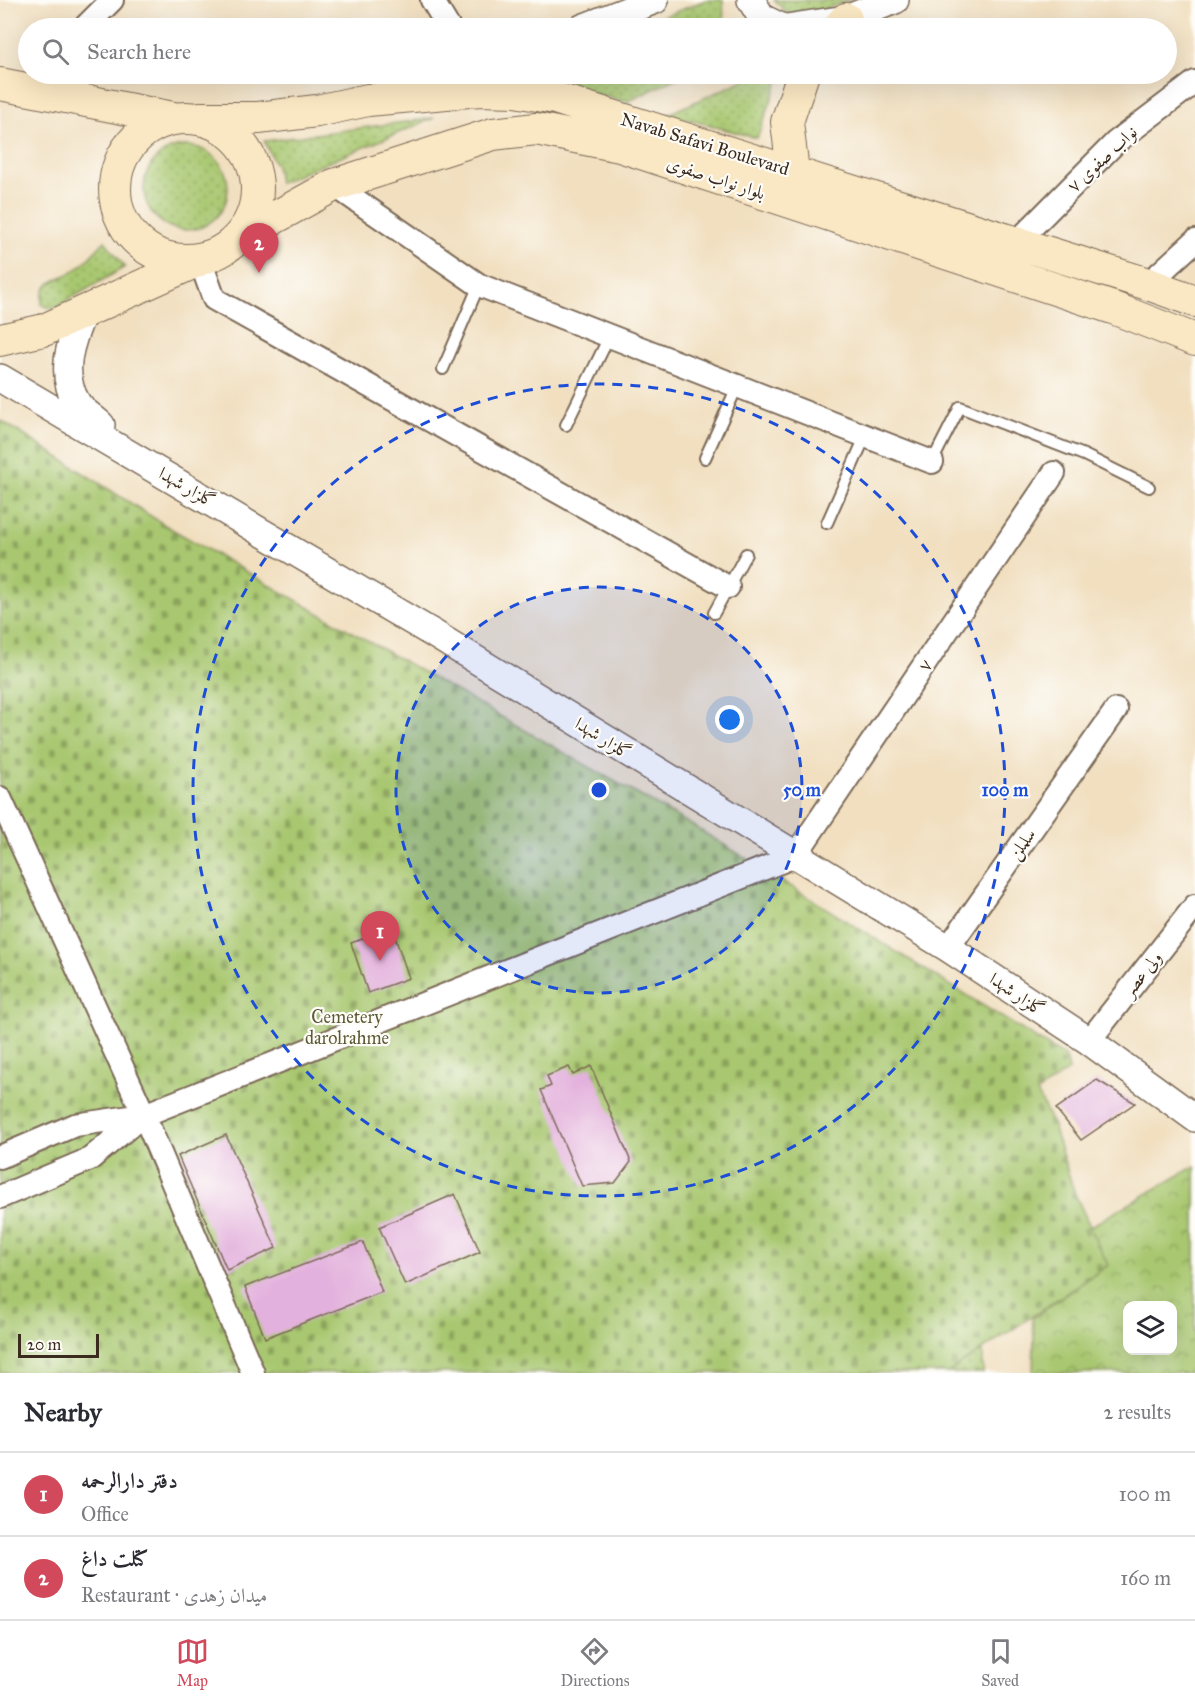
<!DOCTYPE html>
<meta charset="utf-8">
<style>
:root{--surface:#fff;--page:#f7f7f7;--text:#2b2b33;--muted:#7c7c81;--line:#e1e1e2;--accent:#d1495b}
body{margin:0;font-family:"IM FELL Great Primer",Amiri,serif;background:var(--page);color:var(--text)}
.controls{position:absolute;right:18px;bottom:18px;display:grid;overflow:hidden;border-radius:12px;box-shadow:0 6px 24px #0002}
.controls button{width:54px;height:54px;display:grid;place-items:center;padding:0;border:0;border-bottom:2px solid var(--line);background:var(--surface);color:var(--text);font:30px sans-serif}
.scale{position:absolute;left:18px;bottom:15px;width:81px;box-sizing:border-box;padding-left:6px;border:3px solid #3b2a1e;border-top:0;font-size:16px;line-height:21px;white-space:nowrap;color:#3b2a1e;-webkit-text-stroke:4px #fdfcf7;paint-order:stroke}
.you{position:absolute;left:730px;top:720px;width:21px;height:21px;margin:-15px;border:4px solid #fff;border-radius:50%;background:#1a73e8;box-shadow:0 0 0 9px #1a73e833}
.badge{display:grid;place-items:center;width:39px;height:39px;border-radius:50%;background:var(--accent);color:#fff;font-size:20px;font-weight:700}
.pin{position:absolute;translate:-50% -50px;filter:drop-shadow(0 2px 3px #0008)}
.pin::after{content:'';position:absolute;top:32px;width:21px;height:18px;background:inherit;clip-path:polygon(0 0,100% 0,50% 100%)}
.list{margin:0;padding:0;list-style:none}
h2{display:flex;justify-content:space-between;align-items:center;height:78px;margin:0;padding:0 24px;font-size:26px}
h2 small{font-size:20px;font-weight:400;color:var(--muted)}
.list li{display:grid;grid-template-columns:39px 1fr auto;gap:18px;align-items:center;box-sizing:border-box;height:84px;padding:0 24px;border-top:2px solid var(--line)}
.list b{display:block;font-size:22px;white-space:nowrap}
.list p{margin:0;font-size:20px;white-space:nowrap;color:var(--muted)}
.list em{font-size:20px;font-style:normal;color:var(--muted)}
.icon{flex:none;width:33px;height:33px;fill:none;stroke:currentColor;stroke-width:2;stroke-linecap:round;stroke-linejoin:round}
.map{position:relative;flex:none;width:1195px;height:1373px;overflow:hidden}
.search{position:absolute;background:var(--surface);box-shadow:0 6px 24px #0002;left:18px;right:18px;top:18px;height:66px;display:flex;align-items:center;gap:15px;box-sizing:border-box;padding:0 21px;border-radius:33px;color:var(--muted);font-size:22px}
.sheet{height:246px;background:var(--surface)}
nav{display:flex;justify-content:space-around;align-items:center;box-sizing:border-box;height:84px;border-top:2px solid var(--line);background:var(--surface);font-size:16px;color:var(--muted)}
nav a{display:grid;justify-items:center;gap:3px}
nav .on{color:var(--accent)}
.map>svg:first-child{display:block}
</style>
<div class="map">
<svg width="1195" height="1373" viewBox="0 0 1195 1373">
<defs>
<pattern id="grass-dots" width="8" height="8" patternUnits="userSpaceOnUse" patternTransform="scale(1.5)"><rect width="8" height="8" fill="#a8c76f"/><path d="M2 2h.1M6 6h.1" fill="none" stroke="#8aa25b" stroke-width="1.8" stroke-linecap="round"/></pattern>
<pattern id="cemetery-stones" width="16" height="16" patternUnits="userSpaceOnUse" patternTransform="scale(1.5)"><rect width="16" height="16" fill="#a8c76f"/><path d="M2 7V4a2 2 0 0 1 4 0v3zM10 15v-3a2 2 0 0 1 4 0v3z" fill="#8aa25b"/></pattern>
<pattern id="park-crowns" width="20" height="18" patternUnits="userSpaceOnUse" patternTransform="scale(1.5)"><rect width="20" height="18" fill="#a8c76f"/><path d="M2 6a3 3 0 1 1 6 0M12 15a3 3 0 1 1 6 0" fill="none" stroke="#8aa25b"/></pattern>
</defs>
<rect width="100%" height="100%" fill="#fdfcf7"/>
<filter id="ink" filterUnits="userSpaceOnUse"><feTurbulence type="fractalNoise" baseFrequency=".0167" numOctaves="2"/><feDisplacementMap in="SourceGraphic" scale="12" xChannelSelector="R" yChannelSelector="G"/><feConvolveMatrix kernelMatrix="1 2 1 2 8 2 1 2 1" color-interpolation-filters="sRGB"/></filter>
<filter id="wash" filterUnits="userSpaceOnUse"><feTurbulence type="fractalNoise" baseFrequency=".008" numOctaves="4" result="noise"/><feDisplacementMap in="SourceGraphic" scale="24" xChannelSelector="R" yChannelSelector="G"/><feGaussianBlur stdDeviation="1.35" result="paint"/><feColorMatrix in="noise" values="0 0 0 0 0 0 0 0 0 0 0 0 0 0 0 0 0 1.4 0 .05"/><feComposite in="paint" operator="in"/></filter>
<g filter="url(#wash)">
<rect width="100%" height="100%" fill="#f1dfc0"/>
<path fill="url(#grass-dots)" stroke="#727846" stroke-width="1.5" d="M706 0H723L724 20 733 28H634Z
M774 0H852L812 13 790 16Z
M551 74H685L627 102 567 88Z
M757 74H781L757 138 668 114Z
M434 118 279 183 276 166 264 141Z
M144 188a42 42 0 1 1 84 0a42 42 0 1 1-84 0Z
M105 241 125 267 53 309 42 305C40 278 62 281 78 268 88 260 96 250 105 241Z
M983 1349V1373H948Z"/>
<path fill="url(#cemetery-stones)" stroke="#727846" stroke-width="1.5" d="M0 420 168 527 700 830 1066 1057 1069 1070 1037 1092 1052 1123 1075 1194 1108 1265 948 1373H0Z"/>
<path fill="url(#park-crowns)" stroke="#727846" stroke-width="1.5" fill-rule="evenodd" d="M1195 1166V1373H1033L1034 1336 1032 1318 1108 1265 1089 1227ZM1128 1306H1172V1350H1128Z"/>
<g id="blocks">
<path fill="#e3b1dd" d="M392 928 409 978 368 993 351 943Z
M591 1066 631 1162 615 1183 582 1186 541 1090 551 1086 547 1076 569 1067 573 1075Z
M1097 1080 1135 1103 1081 1140 1056 1109Z
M226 1135 276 1248 227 1270 178 1156Z
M455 1194 480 1252 405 1285 379 1227Z
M363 1242 382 1292 265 1338 245 1287Z"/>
</g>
</g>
<g filter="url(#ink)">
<use href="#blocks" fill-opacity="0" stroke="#7b6957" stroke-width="1.5"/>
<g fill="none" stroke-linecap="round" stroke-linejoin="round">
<g stroke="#7b6957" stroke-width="14">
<path id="service" d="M443 369 479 285
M566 425 609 337
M705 458 737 387
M932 462 960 407 1084 455 1149 487
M827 523 865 437
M714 613 746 554"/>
</g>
<g stroke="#7b6957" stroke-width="26">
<path id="minor" d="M432 0 449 28
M84 28 112 0
M334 185 479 285 932 462
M1016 243 1116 142 1195 82
M200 260 214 299 728 587
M1148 284 1195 241
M0 798 144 1115 253 1373
M948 948 1116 710
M1089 1041 1195 906
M0 1157 75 1125 144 1115 795 856 1054 473
M0 1197 90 1159 142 1116"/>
</g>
<g stroke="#7b6957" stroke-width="30">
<path id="tertiary" d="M751 0 762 18 783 28
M582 28 655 0
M786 28 846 19 895 0
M83 313C70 342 59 374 77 403 82 411 94 418 101 425
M0 378 434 634 948 948 1089 1041 1195 1118"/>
</g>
<g stroke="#7b6957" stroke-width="34">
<path id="secondary" d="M838 28 846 19
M0 84 173 118
M115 189a71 71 0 1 1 142 0a71 71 0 1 1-142 0Z
M200 118H258L317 111 368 100 480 90 515 91 555 98 1148 284 1195 301
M793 172 787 122 803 74
M238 238 334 185 493 134 536 129 620 146 1113 308 1195 340
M0 340 44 330 199 260"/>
</g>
<use href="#service" stroke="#fff" stroke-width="10"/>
<use href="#minor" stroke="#fff" stroke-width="22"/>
<use href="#tertiary" stroke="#fff" stroke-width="27"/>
<use href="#secondary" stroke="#fae7c3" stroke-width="32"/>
</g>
</g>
<circle cx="599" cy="790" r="203" fill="#1d4ed8" fill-opacity=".12"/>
<g fill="none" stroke="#1d4ed8" stroke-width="3" stroke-dasharray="10 8">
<circle cx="599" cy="790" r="203"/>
<circle cx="599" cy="790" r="406"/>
</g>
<g text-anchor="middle" stroke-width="4.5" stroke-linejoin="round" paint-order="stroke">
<g font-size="18" fill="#3b2a1e" stroke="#fdfcf7">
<text transform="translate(705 144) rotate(17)" y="6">Navab Safavi Boulevard</text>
<text transform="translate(1102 159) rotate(-43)" y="6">نواب صفوی ۷</text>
<text transform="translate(716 178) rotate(18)" y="6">بلوار نواب صفوی</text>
<text transform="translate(187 487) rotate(30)" y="6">گلزار شهدا</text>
<text transform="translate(925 665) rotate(-56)" y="6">۷</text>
<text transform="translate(603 738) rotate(32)" y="6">گلزار شهدا</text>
<text transform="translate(1022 844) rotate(-55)" y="6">سلملن</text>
<text transform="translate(1142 974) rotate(-52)" y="6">ولی عصر</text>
<text transform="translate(1017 994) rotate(34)" y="6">گلزار شهدا</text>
</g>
<g font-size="18" fill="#5c5936" stroke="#fdfcf7">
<text x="347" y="1023">Cemetery<tspan x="347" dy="21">darolrahme</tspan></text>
</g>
</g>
<circle cx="599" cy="790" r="9" fill="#1d4ed8" stroke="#fdfcf7" stroke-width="3"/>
<g font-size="18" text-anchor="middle" font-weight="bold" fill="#1d4ed8" stroke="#fdfcf7" stroke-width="4.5" stroke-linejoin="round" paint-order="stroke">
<text x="802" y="796">50 m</text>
<text x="1005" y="796">100 m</text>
</g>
</svg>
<div class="controls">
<button><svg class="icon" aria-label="layers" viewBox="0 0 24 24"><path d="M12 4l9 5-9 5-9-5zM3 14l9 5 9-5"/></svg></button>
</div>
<div class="scale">20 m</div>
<div class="you"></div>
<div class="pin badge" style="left:380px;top:961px">1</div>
<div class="pin badge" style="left:259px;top:273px">2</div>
<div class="search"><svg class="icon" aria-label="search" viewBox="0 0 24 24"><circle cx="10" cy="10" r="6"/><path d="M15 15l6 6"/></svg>Search here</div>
</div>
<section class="sheet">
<h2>Nearby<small>2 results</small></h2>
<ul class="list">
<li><span class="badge">1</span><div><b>دفتر دارالرحمه</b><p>Office</p></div><em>100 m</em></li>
<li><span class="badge">2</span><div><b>کتلت داغ</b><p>Restaurant · میدان زهدی</p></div><em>160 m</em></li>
</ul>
</section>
<nav>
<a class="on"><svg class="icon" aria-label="map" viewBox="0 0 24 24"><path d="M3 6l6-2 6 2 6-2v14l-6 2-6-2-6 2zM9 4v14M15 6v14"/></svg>Map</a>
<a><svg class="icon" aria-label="directions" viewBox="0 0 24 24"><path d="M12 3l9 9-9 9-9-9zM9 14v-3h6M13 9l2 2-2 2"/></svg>Directions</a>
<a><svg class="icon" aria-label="saved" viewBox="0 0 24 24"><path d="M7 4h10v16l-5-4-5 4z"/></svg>Saved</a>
</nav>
